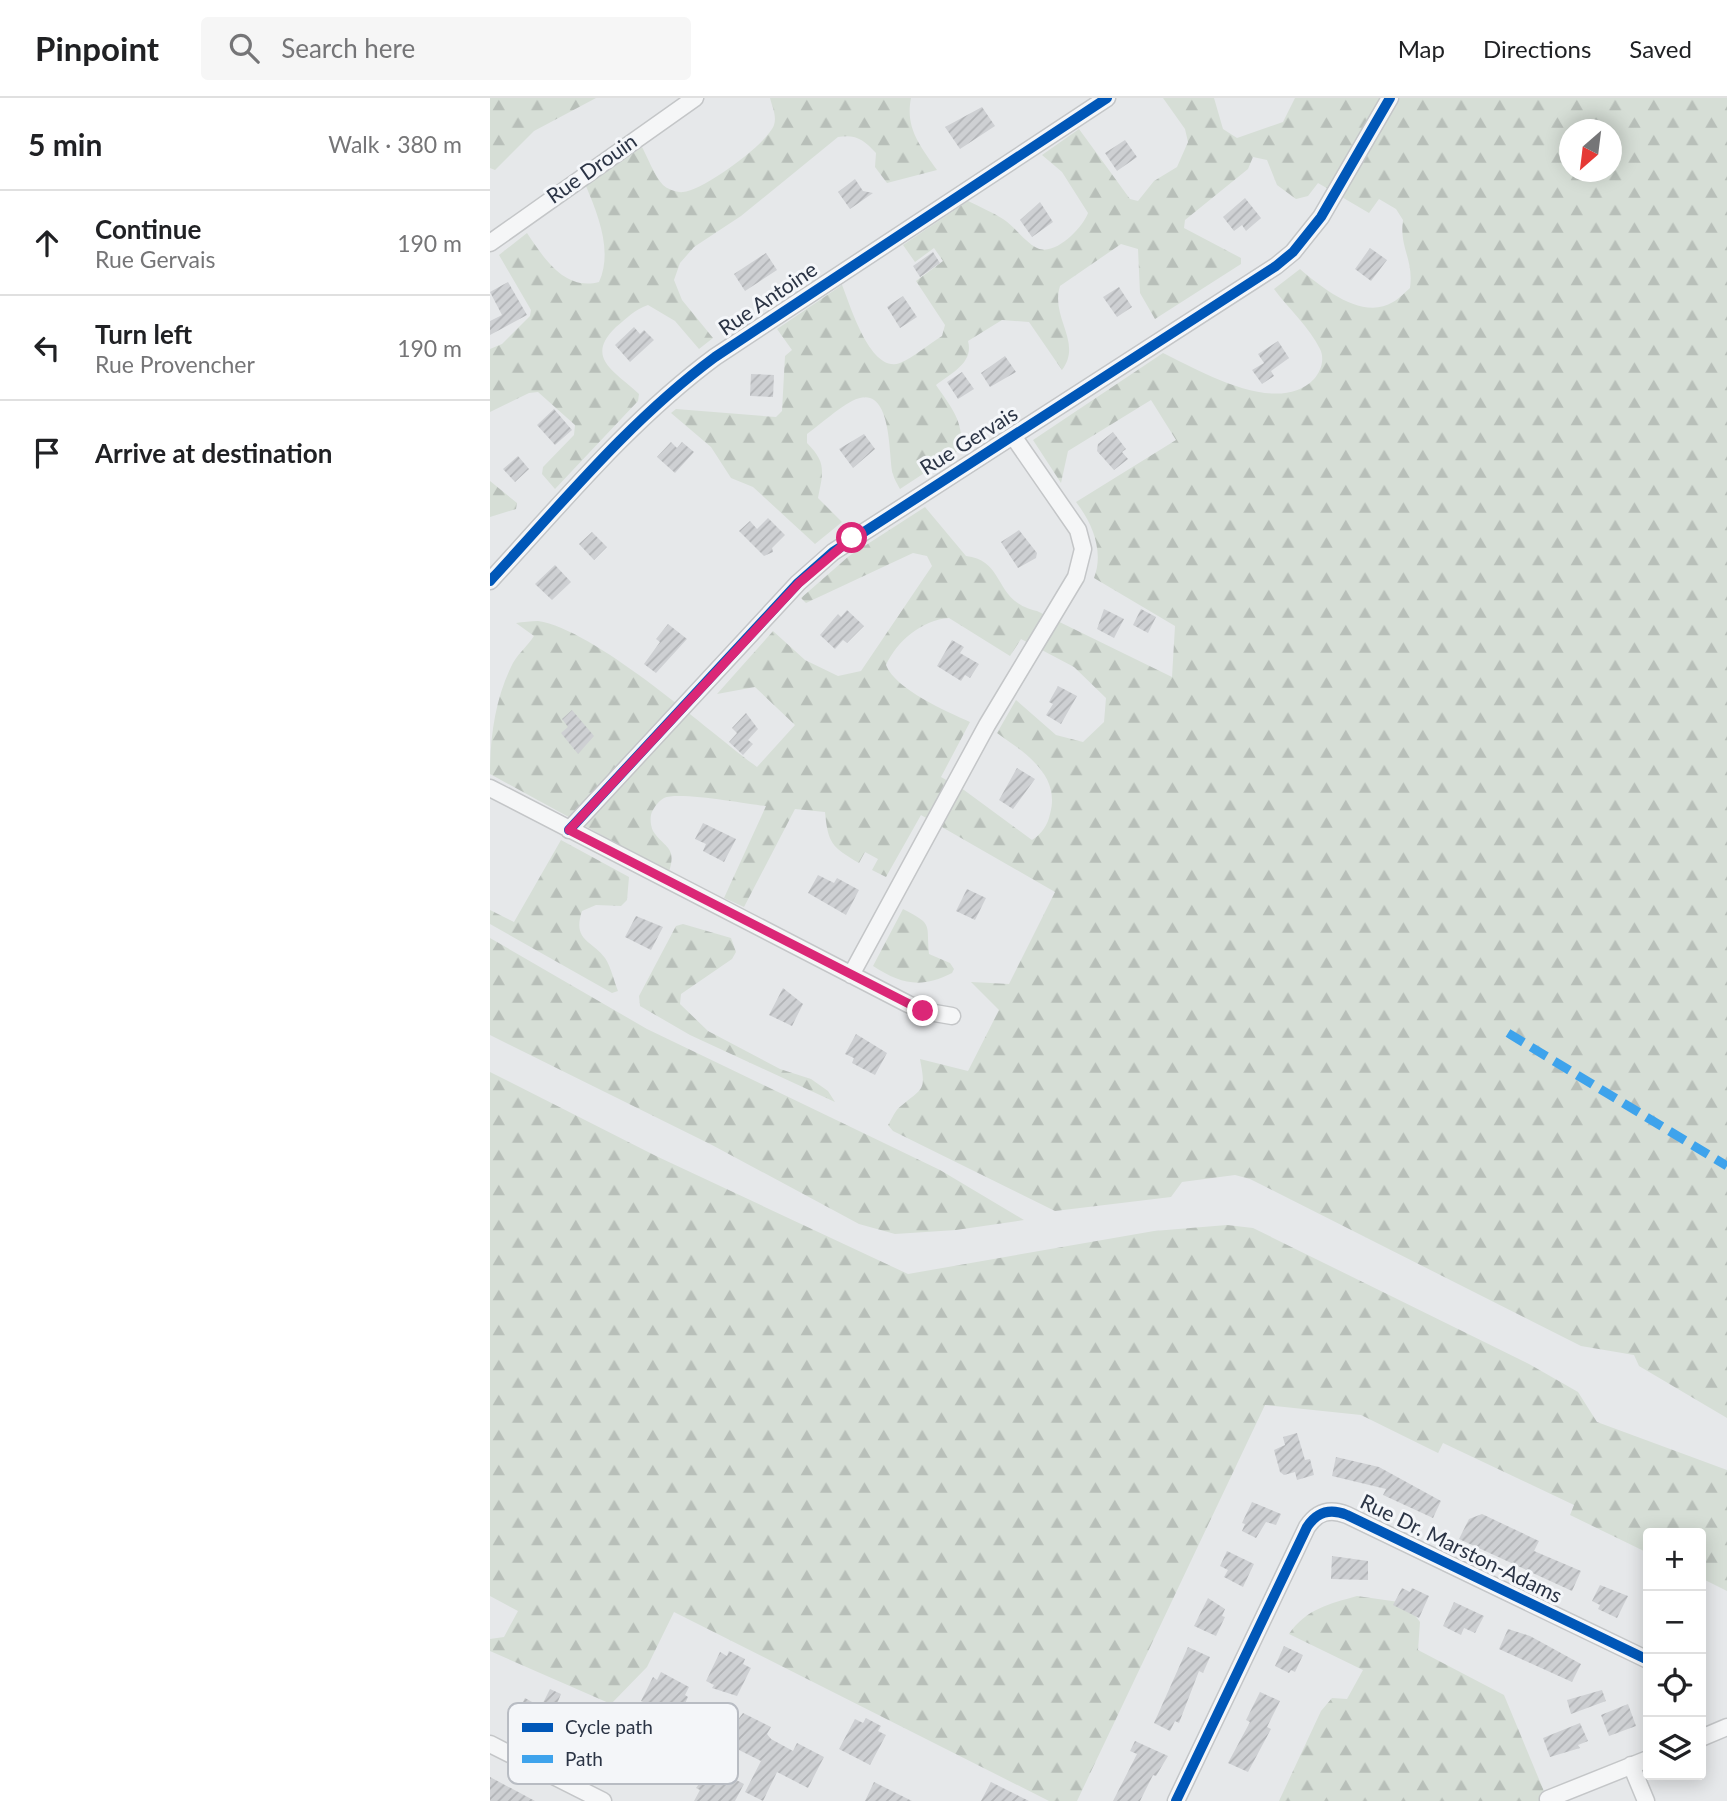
<!DOCTYPE html>
<meta charset="utf-8">
<style>
:root{--surface:#fff;--page:#f6f6f6;--text:#202124;--muted:#757577;--line:#e0e0e0}
body{margin:0;font-family:Lato,sans-serif;background:var(--page);color:var(--text)}
.controls{position:absolute;right:21px;bottom:21px;display:grid;overflow:hidden;border-radius:7px;box-shadow:0 4px 18px #0003}
.controls button{width:63px;height:63px;display:grid;place-items:center;padding:0;border:0;border-bottom:2px solid var(--line);background:var(--surface);color:var(--text);font:35px sans-serif}
.compass{position:absolute;left:1069px;top:21px;width:63px;height:63px;border-radius:50%;background:var(--surface);box-shadow:0 4px 18px #0003;rotate:208deg}
.stop{position:absolute;width:21px;height:21px;margin:-16px;border:5px solid #db2777;border-radius:50%;background:#fff}
.stop.end{background:#db2777;border-color:#fff;box-shadow:0 2px 7px #0008}
.list{margin:0;padding:0;list-style:none}
h2{display:flex;justify-content:space-between;align-items:center;height:91px;margin:0;padding:0 28px;font-size:30px}
h2 small{font-size:23px;font-weight:400;color:var(--muted)}
.list li{display:grid;grid-template-columns:46px 1fr auto;gap:21px;align-items:center;box-sizing:border-box;height:105px;padding:0 28px;border-top:2px solid var(--line)}
.list b{display:block;font-size:26px;white-space:nowrap}
.list p{margin:0;font-size:23px;white-space:nowrap;color:var(--muted)}
.list em{font-size:23px;font-style:normal;color:var(--muted)}
.icon{flex:none;width:38px;height:38px;fill:none;stroke:currentColor;stroke-width:2;stroke-linecap:round;stroke-linejoin:round}
.map{position:relative;flex:none;width:1237px;height:1703px;overflow:hidden}
header{display:flex;align-items:center;gap:42px;box-sizing:border-box;height:98px;padding:0 35px;background:var(--surface);border-bottom:2px solid var(--line)}
header strong{font-size:33px}
nav{display:flex;gap:38px;margin-inline-start:auto;font-size:24px}
.search{width:490px;height:63px;background:var(--page);display:flex;align-items:center;gap:18px;box-sizing:border-box;padding:0 24px;border-radius:7px;color:var(--muted);font-size:26px}
main{display:flex}
aside{flex:1;background:var(--surface)}
.map>svg:first-child{display:block}
</style>
<header>
<strong>Pinpoint</strong>
<div class="search"><svg class="icon" aria-label="search" viewBox="0 0 24 24"><circle cx="10" cy="10" r="6"/><path d="M15 15l6 6"/></svg>Search here</div>
<nav><a>Map</a><a>Directions</a><a>Saved</a></nav>
</header>
<main>
<aside>
<h2>5 min<small>Walk · 380 m</small></h2>
<ul class="list">
<li><svg class="icon" aria-label="ahead" viewBox="0 0 24 24"><path d="M12 20V5M6 11l6-6 6 6"/></svg><div><b>Continue</b><p>Rue Gervais</p></div><em>190 m</em></li>
<li><svg class="icon" aria-label="left" viewBox="0 0 24 24"><path d="M17 20v-9H6M10 6l-5 5 5 5"/></svg><div><b>Turn left</b><p>Rue Provencher</p></div><em>190 m</em></li>
<li><svg class="icon" aria-label="arrive" viewBox="0 0 24 24"><path d="M6 21V4h12l-3 4 3 4H6"/></svg><div><b>Arrive at destination</b></div></li>
</ul>
</aside>
<div class="map">
<svg width="1237" height="1703" viewBox="0 0 1237 1703">
<defs>
<pattern id="forest-firs" width="22" height="20" patternUnits="userSpaceOnUse" patternTransform="scale(1.75)"><rect width="22" height="20" fill="#d6ded6"/><path d="M5 1l3.5 6h-7zM16 11l3.5 6h-7z" fill="#b8bfb9"/></pattern>
<pattern id="building-hatch" width="6" height="6" patternUnits="userSpaceOnUse" patternTransform="scale(1.75)"><rect width="6" height="6" fill="#ced0d3"/><path d="M-1 1l2-2M0 6l6-6M5 7l2-2" fill="none" stroke="#b1b3b6"/></pattern>
</defs>
<rect width="100%" height="100%" fill="#e6e8ea"/>
<path fill="url(#forest-firs)" fill-rule="evenodd" d="M0 0H106L44 33 5 72 0 70Z
M280 0H421C415 30 430 48 447 72L397 85 385 69 386 55C374 42 366 36 348 39L251 118 204 149 190 165 184 182 192 202 223 240 209 251 185 223 158 207C144 212 137 220 126 229 94 260 125 273 149 296L148 303 65 391 52 376 53 369 84 337 85 327 48 294 39 295 0 314V251L12 246 40 218 41 212 9 157 37 135C54 160 74 193 109 184 123 153 108 117 96 88L152 49C158 60 164 77 173 87 177 91 188 95 193 94 214 92 277 46 284 27 287 18 282 8 280 0Z
M673 0H724L733 31 747 40 793 24 805 0H1237V1320L1149 1268 1144 1257 1091 1248 760 1081 745 1077 692 1084 681 1099 565 1113 403 1033 398 1027C402 1021 405 1012 411 1008 434 989 436 993 430 961L478 973 509 912 481 884 519 886 565 794 431 717 396 779 382 772 388 761 375 754 369 765C342 749 338 746 335 714L305 711 254 809 234 800 276 708C257 706 188 693 174 700 168 703 162 712 161 717 160 722 161 729 163 733 175 751 187 748 179 774L0 676C0 640 5 602 21 569 26 557 37 549 44 538L26 525C33 524 41 523 48 523 106 532 217 632 267 669L305 627 265 589 227 596 283 533 315 562 348 578 371 573 442 468 437 458 423 455 316 505 311 500 359 458 435 409 476 458C517 463 502 503 547 513L682 579 685 528 604 480C614 454 603 426 586 404L686 342 661 302 578 353 571 385 543 342 673 255C710 273 788 319 824 281 831 273 835 261 830 251 820 230 798 210 784 191L810 171C832 190 873 223 903 204 909 201 915 194 920 190 924 161 909 150 913 122L906 111 889 101 879 115 828 85 818 98 806 101 787 87 777 62 763 59 758 71 695 122 694 130 751 160V166L665 221 650 195 648 151 631 146 570 188C560 220 593 244 572 272L539 224 512 222 478 243C484 265 461 275 446 287 461 309 474 323 471 351L410 391C408 387 404 381 403 376 398 361 404 281 362 303 347 311 332 325 317 336V345C337 365 333 374 328 400L352 424 325 446 263 389 241 380 221 349 181 315 186 311 286 319 292 313 295 258 302 252 287 231 352 187C360 206 380 276 410 265 424 259 439 246 452 238L455 227 426 183 453 163 444 150 425 164 413 147 478 103C490 109 502 114 513 121 525 129 535 144 547 150 565 159 593 129 598 115L572 74 552 57 589 31 640 101 648 103 664 83 687 69 698 44 695 31ZM1080 32H1122V74H1080ZM459 520 520 558 531 541 584 569 616 600 614 624 593 644 566 637 526 602 507 635C535 655 571 677 560 716 558 726 552 736 542 742L474 692 451 679 480 624C456 613 406 592 396 567 407 543 432 522 459 520Z
M0 383 27 405 26 411 0 419Z
M71 742 139 779 137 802 131 808 106 807 92 813C82 843 102 842 115 860 121 869 124 883 128 893L122 895 0 826V812L24 824Z
M413 811C444 827 436 825 439 856L460 865 464 871 462 875C431 891 411 886 383 868Z
M193 826 241 840 246 854 242 861 191 896 190 906 218 933 290 971 321 981 338 993 345 1004 200 937 150 908 149 898 186 828Z
M0 840 157 931 450 1072 534 1122 466 1132 405 1136 369 1126 222 1047 0 937Z
M0 974 166 1058 418 1176 664 1133 737 1127 763 1130 1039 1266 1088 1294 1107 1324 1237 1372V1493L1211 1480V1435H1158V1455L1080 1417 1084 1407 953 1345 948 1355 871 1317 775 1307 587 1703H559L184 1514 157 1569 121 1606 0 1553V1541L14 1539 28 1513 0 1498Z
M867 1498 916 1505 930 1524 928 1552 1014 1597 1058 1703H789L831 1613 842 1600 857 1601 873 1572 799 1536C816 1511 839 1506 867 1498Z"/>
<path fill="url(#building-hatch)" d="M492 9 505 28 470 51 455 29Z
M635 42 647 59 627 73 615 55Z
M365 81 373 93 383 95 360 111 348 94Z
M755 100 771 120 756 133 752 127 744 133 733 119Z
M550 104 563 124 542 139 530 122Z
M880 150 897 162 881 183 865 171Z
M443 154 450 165 430 179 423 168Z
M276 155 287 172 255 193 244 176Z
M18 184 37 217 0 237V223L12 217 0 194Z
M629 189 642 209 627 219 613 199Z
M413 198 427 219 410 230 397 209Z
M144 229 150 236 154 232 164 242 140 264 125 247Z
M788 243 799 260 781 273 784 278 772 286 762 272 774 265 768 256Z
M515 258 526 274 500 289 491 275Z
M472 274 484 291 468 301 457 284Z
M261 276 284 277 283 299 260 298Z
M64 311 82 332 65 347 47 327Z
M623 334 636 351 632 354 638 361 624 372 607 353 608 346Z
M374 336 385 351 363 370 349 351Z
M181 344 187 350 192 344 204 354 185 375 167 359Z
M28 358 39 371 25 384 13 371Z
M278 420 295 437 282 450 283 454 274 458 249 433 260 423 267 431Z
M529 432 547 455 546 460 528 470 511 444Z
M102 434 117 449 104 462 89 446Z
M65 467 81 484 62 502 45 486Z
M614 511 634 521 624 540 607 531Z
M651 511 666 519 658 535 643 527Z
M357 512 374 528 357 545 353 542 345 551 330 537 348 516 351 519Z
M178 526 197 541 166 575 154 566 170 544 166 541Z
M462 542 474 549 470 555 489 566 480 580 475 577 471 583 447 568Z
M568 588 587 598 571 626 556 617 563 606 559 604Z
M82 612 104 638 88 656 71 635 78 629 72 621Z
M256 615 268 631 258 642 263 646 253 657 239 644 247 635 242 630Z
M527 670 545 681 523 711 509 702Z
M213 725 246 741 234 764 213 753 216 746 205 741Z
M328 777 344 785 347 780 369 792 356 817 318 795Z
M477 791 496 800 485 822 466 813Z
M146 818 173 829 161 852 135 839Z
M293 890 313 906 302 928 279 917Z
M366 936 397 955 385 977 362 965 364 960 355 956Z
M807 1335 815 1362 820 1361 824 1377 807 1382 805 1374 794 1377 790 1374 784 1352 795 1347 793 1339Z
M846 1359 889 1369 951 1403 943 1420 893 1397 896 1391 842 1378Z
M762 1404 791 1416 786 1427 776 1424 766 1440 752 1433 755 1426 752 1425Z
M992 1416 1049 1443 1044 1453 1091 1473 1082 1493 969 1441 979 1421Z
M737 1453 764 1466 753 1489 734 1479 738 1472 730 1468Z
M842 1458 878 1463V1482L841 1481Z
M1110 1487 1138 1498 1127 1520 1108 1511 1110 1507 1102 1503Z
M912 1490 920 1494 922 1490 939 1498 929 1520 903 1507Z
M718 1500 735 1511 732 1518 735 1519 726 1538 704 1528Z
M964 1504 994 1518 985 1535 974 1530 971 1537 953 1528Z
M1018 1531 1040 1538 1091 1566 1082 1584 1009 1551Z
M794 1548 813 1557 805 1574 801 1572 799 1575 785 1568Z
M698 1549 720 1559 713 1575 709 1573 689 1625 685 1623 680 1633 664 1625Z
M239 1553 255 1561 253 1566 261 1570 247 1598 222 1590 224 1587 216 1583 230 1554 237 1558Z
M171 1574 199 1589 195 1597 198 1599 191 1614 187 1612 183 1620 151 1603 163 1579 167 1582Z
M60 1591 71 1596 54 1637 24 1622 35 1600 51 1609Z
M1112 1592 1116 1603 1081 1616 1077 1602Z
M770 1594 790 1603 777 1629 781 1631 758 1674 738 1665 760 1624 756 1622Z
M1138 1606 1146 1628 1119 1638 1111 1617Z
M253 1615 281 1629 277 1636 281 1641 303 1653 307 1645 334 1659 318 1690 287 1674 273 1703 255 1694 271 1663 237 1646 241 1637 238 1635Z
M376 1620 391 1628 388 1633 396 1637 380 1667 349 1651 365 1621 373 1625Z
M1090 1625 1098 1643 1088 1647 1090 1650 1060 1659 1053 1640Z
M645 1643 678 1658 666 1678 663 1677 650 1703H623L647 1656 640 1653Z
M221 1669 254 1686 245 1703H204L210 1692 206 1690Z
M0 1679 45 1703H0Z
M384 1684 422 1703H375Z
M501 1684 539 1703H491Z"/>
<g fill="none" stroke-linecap="round" stroke-linejoin="round">
<g stroke="#c4c6c8" stroke-width="19">
<path id="street" d="M0 145 205 0
M0 483C72 405 140 322 225 259L617 0
M0 690 418 906 433 913 462 918
M79 732 308 485 343 454 786 168 803 154 831 119 900 0
M361 877 497 627 586 479 593 451 588 432 523 338
M1211 1640 1237 1629
M0 1646 113 1703
M1141 1667 1156 1703
M1058 1701 1158 1661
M686 1703 817 1429C827 1414 840 1410 857 1417L1158 1562"/>
</g>
<use href="#street" stroke="#f5f6f7" stroke-width="16"/>
<path stroke="#3ea3ec" stroke-width="9" stroke-dasharray="18 9" stroke-linecap="butt" d="M1018 935 1237 1068"/>
<g stroke="#f4f6f9" stroke-width="15">
<path id="cycleway" d="M0 483C72 405 140 322 225 259L617 0
M79 732 308 485 343 454 786 168 803 154 831 119 900 0
M686 1703 817 1429C827 1414 840 1410 857 1417L1158 1562"/>
</g>
<use href="#cycleway" stroke="#0057b8" stroke-width="10"/>
</g>
<g fill="none" stroke-linecap="round" stroke-linejoin="round">
<path stroke="#db2777" stroke-width="9" d="M362 440 309 485 79 732 433 913"/>
</g>
<g text-anchor="middle" stroke-width="6" stroke-linejoin="round" paint-order="stroke">
<g font-size="21" fill="#2b3445" stroke="#f4f6f9">
<text transform="translate(102 71) rotate(-35)" y="7">Rue Drouin</text>
<text transform="translate(278 201) rotate(-34)" y="7">Rue Antoine</text>
<text transform="translate(479 343) rotate(-32)" y="7">Rue Gervais</text>
<text transform="translate(971 1451) rotate(26)" y="7">Rue Dr. Marston-Adams</text>
</g>
</g>
<rect x="18" y="1605" width="230" height="81" rx="10" fill="#f4f6f9" stroke="#b8bcc3" stroke-width="2"/>
<rect x="32" y="1625" width="31" height="9" fill="#0057b8"/>
<rect x="32" y="1657" width="31" height="8" fill="#3ea3ec"/>
<g font-size="19" fill="#2b3445">
<text x="75" y="1636">Cycle path</text>
<text x="75" y="1668">Path</text>
</g>
</svg>
<div class="controls">
<button>+</button>
<button>−</button>
<button><svg class="icon" aria-label="locate" viewBox="0 0 24 24"><circle cx="12" cy="12" r="6"/><path d="M12 2v4M12 18v4M2 12h4M18 12h4"/></svg></button>
<button><svg class="icon" aria-label="layers" viewBox="0 0 24 24"><path d="M12 4l9 5-9 5-9-5zM3 14l9 5 9-5"/></svg></button>
</div>
<svg class="compass" viewBox="-18 -18 36 36"><path d="M0-13l5 13h-10z" fill="#e53935"/><path d="M0 13l5-13h-10z" fill="#757577"/></svg>
<div class="stop" style="left:362px;top:440px"></div>
<div class="stop end" style="left:433px;top:913px"></div>
</div>
</main>
